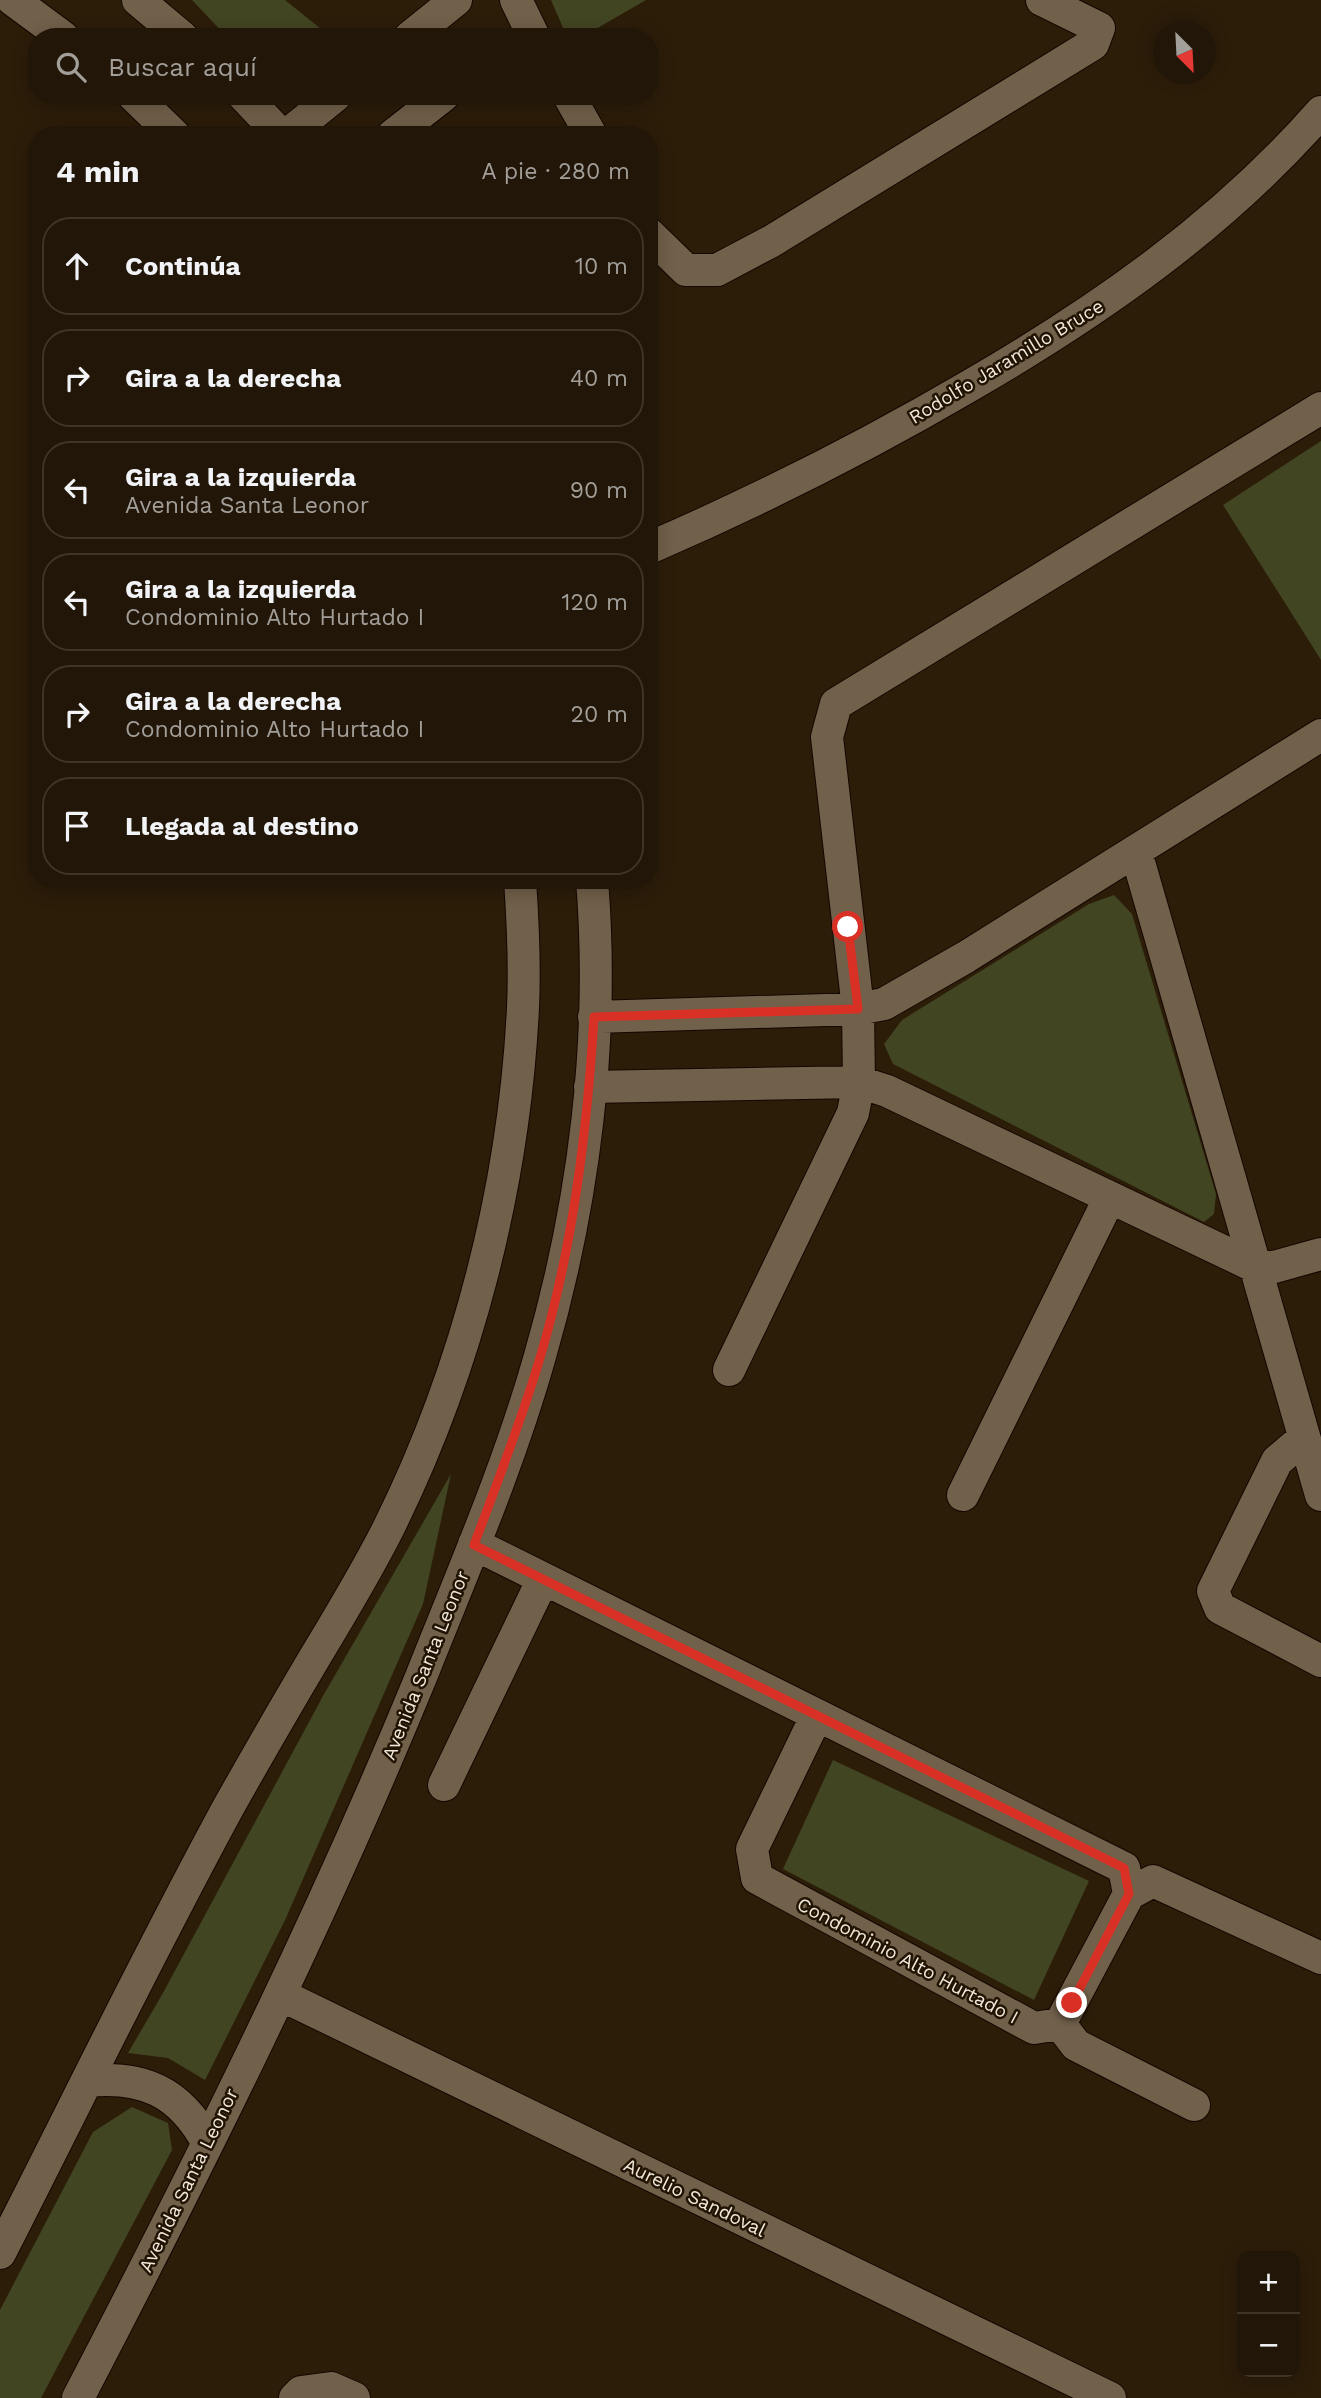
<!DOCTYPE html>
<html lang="es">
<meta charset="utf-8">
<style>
:root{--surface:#211607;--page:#291f11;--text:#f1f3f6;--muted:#a29f9b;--line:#3e3528}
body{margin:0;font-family:"Work Sans",sans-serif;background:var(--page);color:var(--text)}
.controls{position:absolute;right:21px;bottom:21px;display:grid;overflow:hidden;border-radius:14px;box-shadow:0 4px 18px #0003}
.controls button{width:63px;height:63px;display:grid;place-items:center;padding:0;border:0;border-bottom:2px solid var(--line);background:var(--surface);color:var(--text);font:35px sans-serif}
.compass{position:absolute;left:1153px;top:21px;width:63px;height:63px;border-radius:50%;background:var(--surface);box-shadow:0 4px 18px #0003;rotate:156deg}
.stop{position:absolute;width:21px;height:21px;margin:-16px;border:5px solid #d93025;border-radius:50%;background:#fff}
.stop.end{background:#d93025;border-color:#fff;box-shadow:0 2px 7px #0008}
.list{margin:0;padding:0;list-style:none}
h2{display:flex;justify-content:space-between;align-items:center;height:91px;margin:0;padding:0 28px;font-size:30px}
h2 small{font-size:23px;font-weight:400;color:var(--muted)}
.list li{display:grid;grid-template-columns:46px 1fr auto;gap:21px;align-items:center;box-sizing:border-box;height:98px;margin:0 14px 14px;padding:0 14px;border:2px solid var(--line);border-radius:28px}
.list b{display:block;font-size:26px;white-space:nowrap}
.list p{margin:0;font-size:23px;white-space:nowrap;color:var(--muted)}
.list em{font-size:23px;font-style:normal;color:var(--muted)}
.icon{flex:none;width:38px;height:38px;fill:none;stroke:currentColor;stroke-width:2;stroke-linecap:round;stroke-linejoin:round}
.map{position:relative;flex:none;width:1321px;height:2398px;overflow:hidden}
.search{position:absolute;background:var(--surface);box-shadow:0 4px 18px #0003;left:28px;top:28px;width:630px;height:77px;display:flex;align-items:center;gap:18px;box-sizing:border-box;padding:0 24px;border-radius:28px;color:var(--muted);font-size:26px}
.panel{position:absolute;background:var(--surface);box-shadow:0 4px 18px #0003;left:28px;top:126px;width:630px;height:763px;border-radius:28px}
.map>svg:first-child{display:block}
</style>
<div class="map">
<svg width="1321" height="2398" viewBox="0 0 1321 2398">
<rect width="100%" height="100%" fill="#2c1d09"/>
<path fill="#414522" d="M192 0H285L331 37H227Z
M551 0H646L582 37H567Z
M1321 441V660L1223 505Z
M1114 895 1132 914 1216 1194 1214 1214 1204 1222 893 1064 884 1044 902 1020 1089 904Z
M451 1474 423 1604 286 1918 205 2080 168 2058 128 2053 163 1993 323 1696Z
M833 1760 1089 1881 1034 2000 783 1869Z
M132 2107 168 2123 172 2150 41 2398H0V2310L93 2132Z"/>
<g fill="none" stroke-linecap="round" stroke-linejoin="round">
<g stroke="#140700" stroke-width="34">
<path id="street" d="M13 0 63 37
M138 0 182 37
M516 0 534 37
M410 37 456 0
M134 96 174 135
M244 96 281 135
M569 96 591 135
M287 135 335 96
M393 135 443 96
M649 234 686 270H717L770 242 1093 44 1099 28 1042 0
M649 548C760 500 867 446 971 385 1100 310 1222 225 1321 112
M1136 852 1321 1495
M594 1017 858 1009 884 1004 966 957 1321 735
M590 1087 859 1082 887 1091 1254 1266 1274 1267 1321 1254
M729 1370 853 1113 859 1082 858 1009 827 737 836 704 1321 408
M1304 1438 1277 1461 1213 1591 1220 1608 1321 1661
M963 1495 1110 1197
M474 1544 1124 1868 1129 1894 1060 2024 1034 2028 757 1878 752 1849 817 1715
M444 1785 543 1579
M1129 1894 1153 1881 1321 1958
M281 1995 1110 2398
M1060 2024 1076 2045 1194 2105
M87 2081C143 2075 180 2092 207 2142
M0 2253C76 2104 149 1953 229 1806 257 1756 286 1706 315 1657 341 1614 367 1571 389 1527 468 1367 514 1186 523 1008 525 965 523 923 520 880
M78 2398C201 2162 320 1923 421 1677 463 1571 509 1466 540 1356 584 1204 605 1039 592 880
M295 2398 301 2392 331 2388 354 2398"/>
</g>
<use href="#street" stroke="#71604a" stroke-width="32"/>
</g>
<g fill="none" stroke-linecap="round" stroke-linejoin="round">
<path stroke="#d93025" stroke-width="9" d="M848 927 858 1009 594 1017C587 1132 573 1247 540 1358 521 1422 497 1483 474 1545L1124 1868 1129 1894 1072 2003"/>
</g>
<g text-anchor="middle" stroke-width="5" stroke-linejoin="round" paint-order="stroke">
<g font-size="19" fill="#f1e7db" stroke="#221402">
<text transform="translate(1006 361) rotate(-31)" y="7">Rodolfo Jaramillo Bruce</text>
<text transform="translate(425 1665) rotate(-68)" y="7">Avenida Santa Leonor</text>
<text transform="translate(908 1960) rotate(28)" y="7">Condominio Alto Hurtado I</text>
<text transform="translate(188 2180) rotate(-64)" y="7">Avenida Santa Leonor</text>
<text transform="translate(695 2197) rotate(26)" y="7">Aurelio Sandoval</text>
</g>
</g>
</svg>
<div class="controls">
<button>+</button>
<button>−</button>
</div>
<svg class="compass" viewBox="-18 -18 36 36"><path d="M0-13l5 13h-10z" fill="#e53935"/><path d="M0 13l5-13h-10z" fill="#a29f9b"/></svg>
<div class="stop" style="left:848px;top:927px"></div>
<div class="stop end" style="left:1072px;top:2003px"></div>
<div class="search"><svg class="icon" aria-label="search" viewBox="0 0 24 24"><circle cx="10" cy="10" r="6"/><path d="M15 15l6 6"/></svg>Buscar aquí</div>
<section class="panel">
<h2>4 min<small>A pie · 280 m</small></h2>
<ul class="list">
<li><svg class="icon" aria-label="ahead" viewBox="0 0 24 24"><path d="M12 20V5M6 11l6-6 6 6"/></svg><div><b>Continúa</b></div><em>10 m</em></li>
<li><svg class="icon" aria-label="right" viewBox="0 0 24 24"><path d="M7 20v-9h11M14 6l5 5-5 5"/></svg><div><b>Gira a la derecha</b></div><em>40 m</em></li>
<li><svg class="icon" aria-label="left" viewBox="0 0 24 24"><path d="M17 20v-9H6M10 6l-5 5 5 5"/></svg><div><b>Gira a la izquierda</b><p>Avenida Santa Leonor</p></div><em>90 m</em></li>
<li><svg class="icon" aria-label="left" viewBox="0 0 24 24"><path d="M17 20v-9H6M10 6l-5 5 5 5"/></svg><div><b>Gira a la izquierda</b><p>Condominio Alto Hurtado I</p></div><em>120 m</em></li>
<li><svg class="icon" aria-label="right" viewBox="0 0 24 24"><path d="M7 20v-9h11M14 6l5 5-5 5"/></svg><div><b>Gira a la derecha</b><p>Condominio Alto Hurtado I</p></div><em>20 m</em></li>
<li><svg class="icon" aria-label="arrive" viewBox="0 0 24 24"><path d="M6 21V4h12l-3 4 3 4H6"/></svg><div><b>Llegada al destino</b></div></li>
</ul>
</section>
</div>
